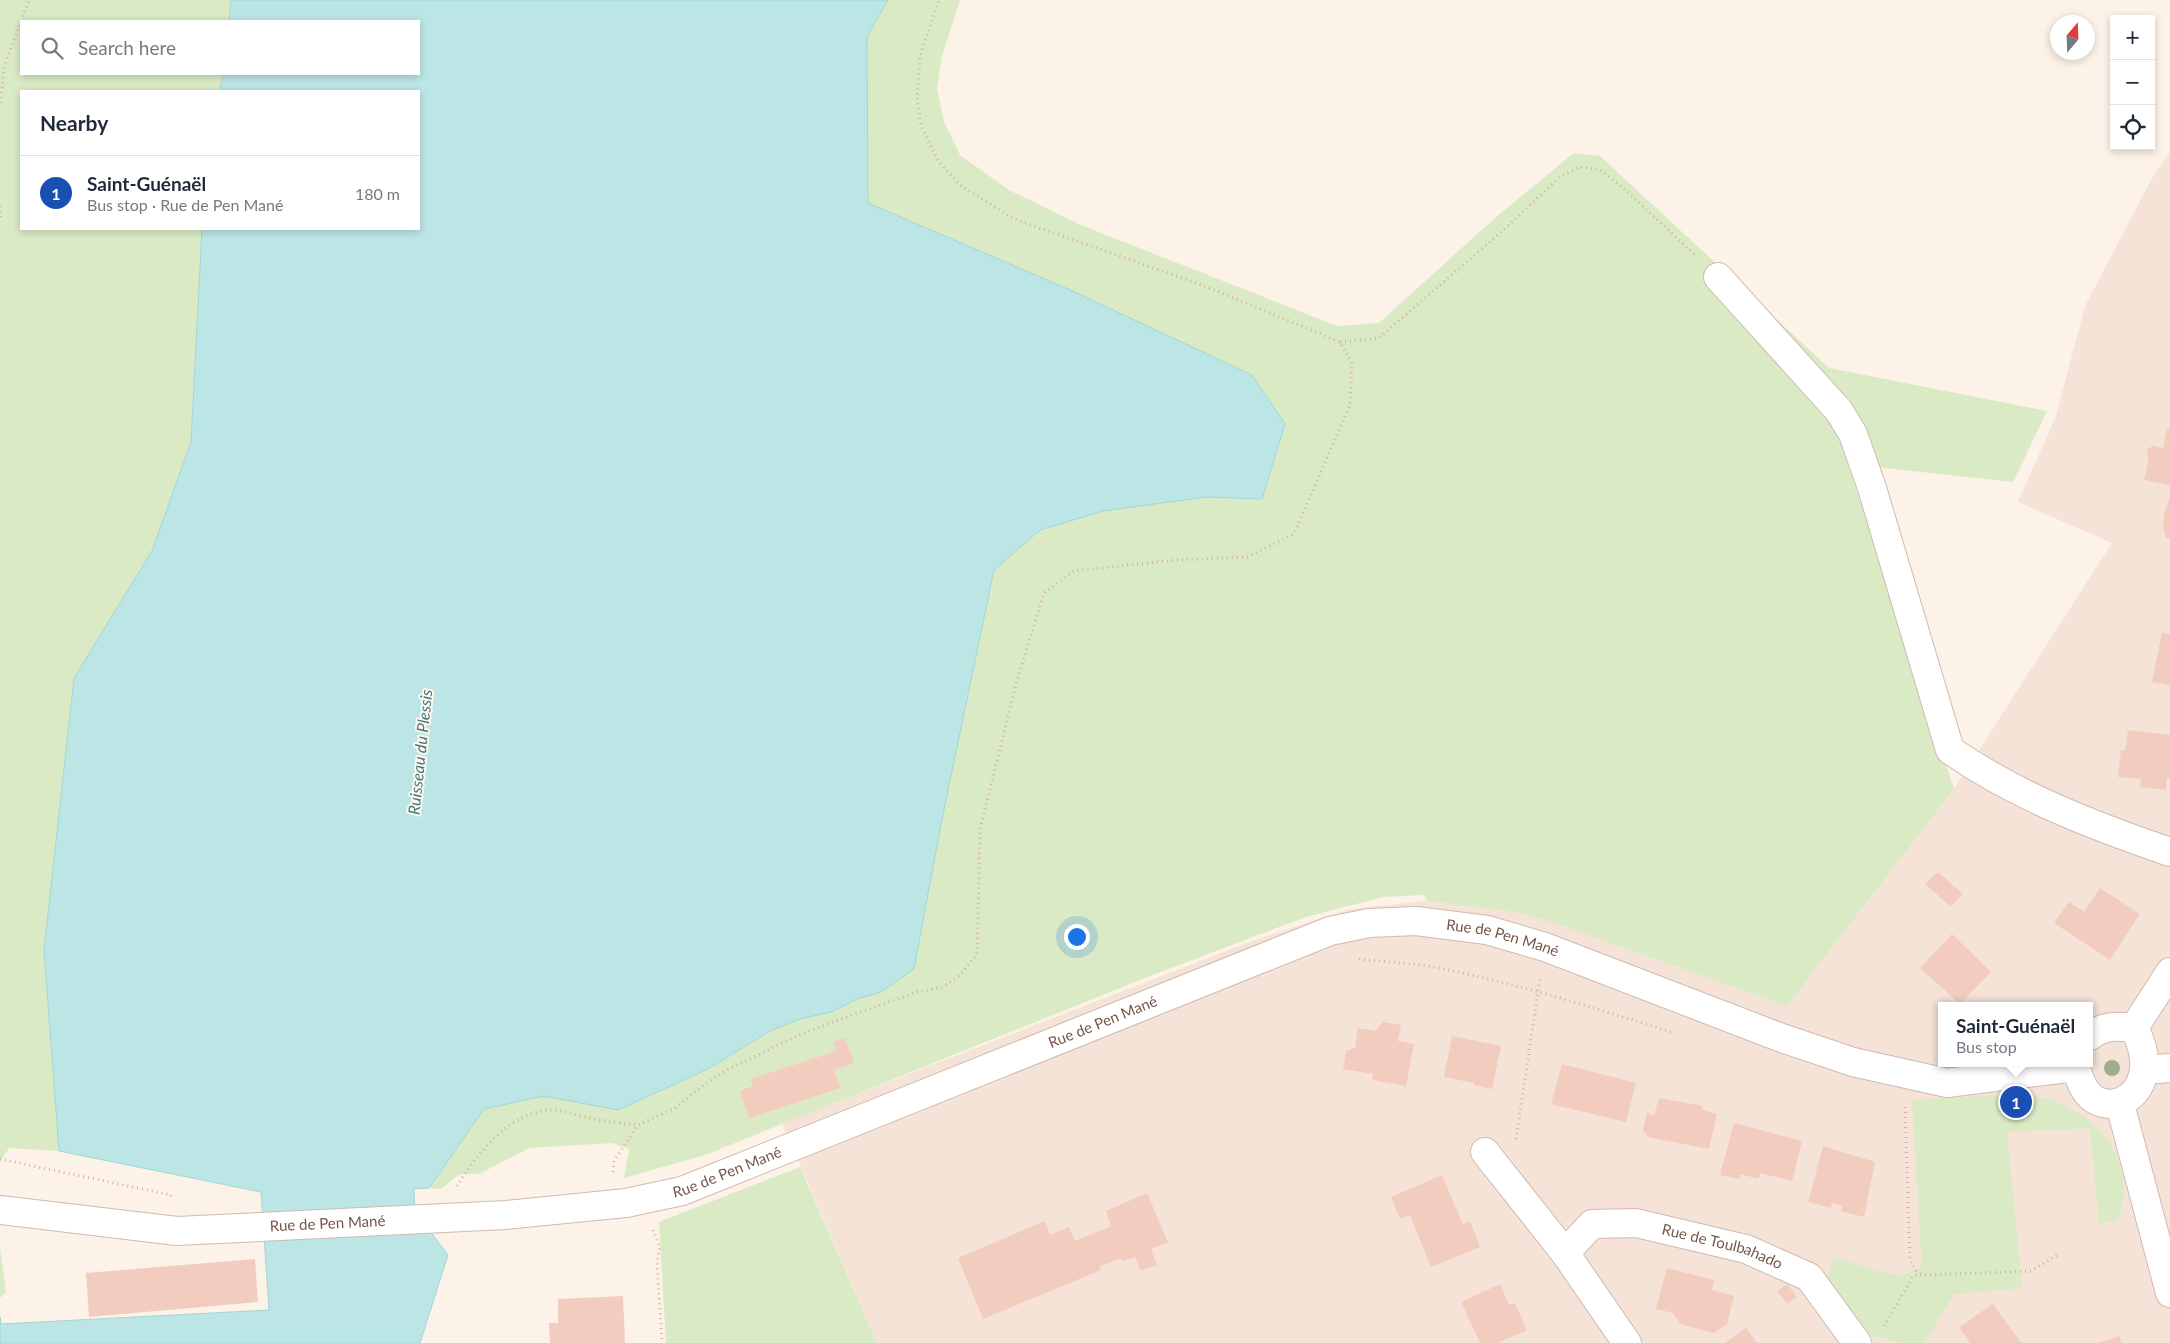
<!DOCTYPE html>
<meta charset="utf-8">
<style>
:root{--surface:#fff;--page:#f2f2f3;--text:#1f2937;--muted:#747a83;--line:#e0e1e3;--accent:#ea580c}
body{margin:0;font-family:Lato,sans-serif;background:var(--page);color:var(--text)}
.controls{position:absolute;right:15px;top:15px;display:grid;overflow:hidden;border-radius:0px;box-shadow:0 2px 8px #0003}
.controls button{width:45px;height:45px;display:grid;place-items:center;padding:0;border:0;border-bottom:1px solid var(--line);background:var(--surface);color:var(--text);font:25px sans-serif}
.compass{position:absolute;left:2050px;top:15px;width:45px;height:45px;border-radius:50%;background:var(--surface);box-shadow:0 2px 8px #0003;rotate:19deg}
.you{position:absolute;left:1076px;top:936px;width:18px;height:18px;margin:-12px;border:4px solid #fff;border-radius:50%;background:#1a73e8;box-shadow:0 0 0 8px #1a73e833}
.badge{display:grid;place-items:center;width:32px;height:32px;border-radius:50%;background:var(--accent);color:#fff;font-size:16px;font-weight:700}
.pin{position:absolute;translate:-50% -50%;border:2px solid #fff;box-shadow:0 1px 5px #0006}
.popup{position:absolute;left:1938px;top:1002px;width:155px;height:65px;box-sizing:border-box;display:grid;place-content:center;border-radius:0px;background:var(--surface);filter:drop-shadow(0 1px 4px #0005);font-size:16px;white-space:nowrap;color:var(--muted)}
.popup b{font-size:19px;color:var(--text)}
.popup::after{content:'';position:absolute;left:50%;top:100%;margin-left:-10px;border:10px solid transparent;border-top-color:var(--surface)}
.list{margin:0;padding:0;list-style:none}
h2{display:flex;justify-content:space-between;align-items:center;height:65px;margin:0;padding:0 20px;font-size:21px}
h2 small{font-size:16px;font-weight:400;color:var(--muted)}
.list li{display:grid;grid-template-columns:32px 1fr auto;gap:15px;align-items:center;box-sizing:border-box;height:75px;padding:0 20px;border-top:1px solid var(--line)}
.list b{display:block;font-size:19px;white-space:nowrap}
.list p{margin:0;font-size:16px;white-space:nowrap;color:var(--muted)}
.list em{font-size:16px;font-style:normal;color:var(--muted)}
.icon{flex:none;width:28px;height:28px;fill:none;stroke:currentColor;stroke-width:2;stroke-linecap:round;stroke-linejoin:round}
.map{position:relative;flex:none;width:2170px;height:1343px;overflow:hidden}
.search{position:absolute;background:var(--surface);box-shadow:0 2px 8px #0003;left:20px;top:20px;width:400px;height:55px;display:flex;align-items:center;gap:12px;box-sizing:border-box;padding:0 18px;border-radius:0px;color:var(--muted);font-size:19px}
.panel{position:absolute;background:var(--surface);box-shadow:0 2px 8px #0003;left:20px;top:90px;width:400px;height:140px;border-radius:0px}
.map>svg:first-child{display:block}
</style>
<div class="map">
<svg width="2170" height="1343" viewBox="0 0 2170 1343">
<rect width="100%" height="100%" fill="#fcf2e7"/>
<path fill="#f4e3d6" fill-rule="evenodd" d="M2170 152V1343H877L782 1123 1260 938 1350 909 1427 901 1521 913 1560 925 1787 1006 1954 789 2112 543 2018 502 2056 416 2085 306 2151 180ZM1942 1006H2090V1063H1942Z"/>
<path fill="#d9eac5" d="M0 0H231L229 21H21V74H223L220 91H21V229H202L191 442 152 551 74 678 44 950 59 1151 9 1148 0 1162Z
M888 0H960L942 56 937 89 944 122 960 155 1009 190 1081 225 1337 326 1379 323 1496 217 1574 153 1600 156 1829 368 2047 411 2013 482 1848 464 1954 789 1787 1006 1560 925 1521 913 1427 901 1424 895 1383 897 1306 917 1150 976 705 1155 624 1178 629 1149 612 1143 529 1148 479 1174H460L441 1189 429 1188 484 1109 544 1096 618 1110 708 1069 770 1031 800 1019 831 1012 857 999 881 992 914 969 941 824 994 570 1040 530 1103 511 1206 497 1262 499 868 203 867 37Z
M2027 1094C2079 1104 2120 1133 2124 1189 2125 1199 2120 1210 2118 1220L2099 1224 2090 1128 2007 1132 2022 1288 1954 1294 1925 1343H1902L1870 1335 1827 1276 1834 1258 1901 1276 1922 1267 1912 1100Z
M800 1167 877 1343H666L659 1222Z
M0 1248 6 1292 0 1298Z"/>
<path fill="#bce5e6" stroke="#a2d6d8" d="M231 0H888L867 37 868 203 1068 289 1252 375 1285 424 1262 499 1206 497 1103 511 1040 530 994 570 941 824 914 969 881 992 857 999 831 1012 800 1019 770 1031 708 1069 618 1110 544 1096 484 1109 429 1188 414 1189 415 1211 448 1255 420 1343H0V1317L1 1324 269 1310 261 1192 59 1151 44 950 74 678 152 551 191 442 202 229H419V91H220L223 74H419V21H229Z"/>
<path fill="#f2cdbf" d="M2167 428 2170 429V485L2144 480 2148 463 2147 449 2153 446 2163 448Z
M2170 497V539L2166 538 2163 526 2164 514Z
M2162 632 2170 634V685L2152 682Z
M2128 730 2170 735V778H2167L2166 790 2140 787 2141 779 2118 777 2121 750 2125 751Z
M1938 872 1963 894 1951 907 1925 884Z
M2100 888 2140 914 2110 960 2054 923 2069 902 2084 912Z
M1952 934 1991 972 1960 1004 1920 968Z
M1383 1022 1401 1025 1398 1041 1414 1044 1406 1086 1372 1080 1373 1074 1343 1069 1346 1051 1355 1048 1358 1028 1376 1031Z
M1452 1036 1501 1046 1492 1089 1474 1085V1083L1444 1077Z
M845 1038 854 1063 834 1070 840 1088 749 1118 740 1091 753 1086 751 1079 836 1051 833 1042Z
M1562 1064 1636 1083 1626 1122 1551 1104Z
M1659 1098 1698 1105 1703 1107 1702 1110 1717 1114 1709 1149 1648 1137 1643 1130 1647 1113 1654 1115Z
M1734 1123 1802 1141 1792 1181 1760 1173 1759 1179 1740 1174 1739 1179 1720 1175Z
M1823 1146 1875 1162 1864 1217 1841 1211 1842 1206 1832 1203 1831 1208 1808 1202Z
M1442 1175 1463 1224 1470 1221 1480 1247 1431 1267 1410 1215 1400 1219 1391 1197Z
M1147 1193 1168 1242 1151 1249 1157 1265 1141 1271 1135 1257 1123 1261 1120 1259 1100 1266 1101 1270 983 1319 958 1258 1045 1221 1050 1235 1069 1227 1075 1241 1111 1226 1106 1211Z
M255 1259 258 1302 89 1317 86 1273Z
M1667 1268 1714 1280 1712 1290 1734 1296 1727 1324 1714 1333 1680 1324 1673 1313 1656 1309Z
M1500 1284 1509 1305 1515 1303 1527 1330 1497 1343H1480L1461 1302Z
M1787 1284 1797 1297 1787 1304 1777 1291Z
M623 1296 625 1343H550L549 1323H558V1299Z
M1993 1304 2021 1343H1970L1959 1327Z
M1746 1328 1757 1343H1725Z
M2119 1336 2122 1343H2099Z"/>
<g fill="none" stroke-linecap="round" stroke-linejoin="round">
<g stroke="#d0baaf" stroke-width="30">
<g id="minor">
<path d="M1718 277 1839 411 1853 434 1872 488 1950 750C2016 796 2094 826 2170 852"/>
<path d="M2157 1069 2170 1068"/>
<path d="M2120 1104 2170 1293"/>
<path id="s1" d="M1485 1152 1565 1253 1592 1224 1636 1223 1746 1249 1809 1277 1857 1343"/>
<path d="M1565 1253 1627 1343"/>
</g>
</g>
<g stroke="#d0baaf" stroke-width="30">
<g id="tertiary">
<path d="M2134 1028 2170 972"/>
<path d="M2076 1063C2075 1070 2079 1076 2081 1082 2100 1129 2170 1095 2134 1028 2117 1026 2104 1025 2090 1036"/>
<path id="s2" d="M0 1210 177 1231 506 1215 626 1203 682 1191 1330 931 1369 923 1416 921 1487 930 1545 947 1779 1037 1853 1062 1947 1083 2076 1067"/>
</g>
</g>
<path stroke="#d7b0a2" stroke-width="3" stroke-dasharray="1 4" stroke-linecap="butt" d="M0 103 5 64 29 0
M0 206V217
M1340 342 1379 338 1498 235 1560 177 1579 167 1599 169 1620 185 1695 255
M1359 959C1386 962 1413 963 1439 968 1518 984 1595 1008 1671 1032
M1905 1107 1910 1260 1918 1274
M1516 1139 1540 979
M0 1159 171 1195V1198
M613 1172 614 1161 638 1125 675 1108 705 1084 729 1069 799 1035 838 1020 917 992 943 987 960 975 977 955 980 830 1017 680 1044 593 1074 571 1176 560 1247 557 1294 534 1350 405 1352 364 1340 342 1202 285 1014 219 960 185 939 162 921 126 917 97 920 56 939 0
M457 1186C477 1154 511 1110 552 1110 565 1110 576 1115 589 1118 605 1121 622 1123 638 1125
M653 1230 660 1247 657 1263 662 1343
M1884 1326 1912 1278 1918 1274 1929 1275 2031 1271 2059 1254"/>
<use href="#minor" stroke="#fff" stroke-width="28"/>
<use href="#tertiary" stroke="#fff" stroke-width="28"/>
</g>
<circle fill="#a1ae8c" cx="2112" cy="1068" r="8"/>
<g text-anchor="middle" stroke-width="4" stroke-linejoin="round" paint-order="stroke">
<g font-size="15" fill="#76564b" stroke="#fff6ee">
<text dy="5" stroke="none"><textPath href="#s2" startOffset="1559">Rue de Pen Mané</textPath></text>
<text dy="5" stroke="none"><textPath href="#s2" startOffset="1139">Rue de Pen Mané</textPath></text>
<text dy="5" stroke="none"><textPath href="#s2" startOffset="734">Rue de Pen Mané</textPath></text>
<text dy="5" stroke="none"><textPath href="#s2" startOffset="329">Rue de Pen Mané</textPath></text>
<text dy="5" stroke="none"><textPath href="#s1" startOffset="302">Rue de Toulbahado</textPath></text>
</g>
<g font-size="16" font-style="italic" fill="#3f787c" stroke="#fff6ee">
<text transform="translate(420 752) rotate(-84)" y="6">Ruisseau du Plessis</text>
</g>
</g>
</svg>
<div class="controls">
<button>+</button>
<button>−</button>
<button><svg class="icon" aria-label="locate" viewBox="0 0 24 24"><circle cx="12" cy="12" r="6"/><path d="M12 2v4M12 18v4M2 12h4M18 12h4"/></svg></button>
</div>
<svg class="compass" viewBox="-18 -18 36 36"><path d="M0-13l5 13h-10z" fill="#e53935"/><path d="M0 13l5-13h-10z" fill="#747a83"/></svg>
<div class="you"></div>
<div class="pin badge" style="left:2016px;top:1102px;background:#1a4fb4">1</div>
<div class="popup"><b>Saint-Guénaël</b>Bus stop</div>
<div class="search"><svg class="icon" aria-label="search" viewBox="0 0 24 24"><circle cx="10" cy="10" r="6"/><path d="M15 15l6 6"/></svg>Search here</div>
<section class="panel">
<h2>Nearby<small></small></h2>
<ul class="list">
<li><span class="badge" style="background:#1a4fb4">1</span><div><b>Saint-Guénaël</b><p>Bus stop · Rue de Pen Mané</p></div><em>180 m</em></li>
</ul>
</section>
</div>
